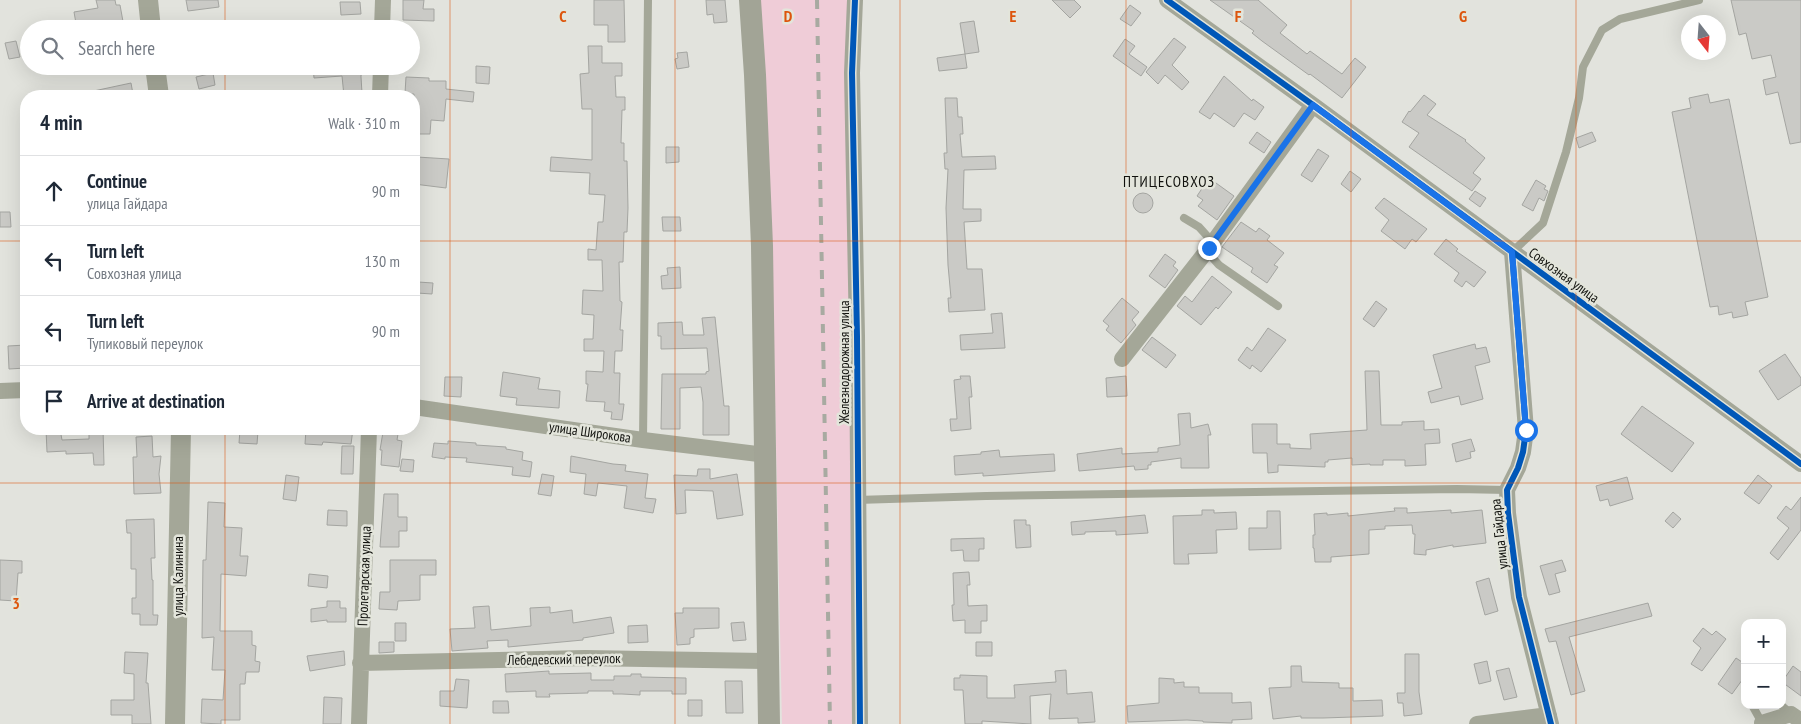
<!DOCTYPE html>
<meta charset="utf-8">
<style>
:root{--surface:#fff;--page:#f2f2f3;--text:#1f2937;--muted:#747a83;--line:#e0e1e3}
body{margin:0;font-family:"PT Sans Narrow",sans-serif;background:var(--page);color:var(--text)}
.controls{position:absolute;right:15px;bottom:15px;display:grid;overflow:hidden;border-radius:10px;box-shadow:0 5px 20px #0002}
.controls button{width:45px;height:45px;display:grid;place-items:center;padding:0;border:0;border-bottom:1px solid var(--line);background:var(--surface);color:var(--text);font:25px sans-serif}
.compass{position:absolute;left:1681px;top:15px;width:45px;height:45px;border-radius:50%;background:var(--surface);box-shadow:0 5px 20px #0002;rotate:163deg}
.stop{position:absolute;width:15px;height:15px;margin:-11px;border:4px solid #1a73e8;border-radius:50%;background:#fff}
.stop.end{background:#1a73e8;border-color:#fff;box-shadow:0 1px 5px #0008}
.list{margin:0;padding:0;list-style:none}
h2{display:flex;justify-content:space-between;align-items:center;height:65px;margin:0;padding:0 20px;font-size:21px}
h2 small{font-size:16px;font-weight:400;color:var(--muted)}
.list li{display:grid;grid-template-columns:32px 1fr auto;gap:15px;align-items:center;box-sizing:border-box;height:70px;padding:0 20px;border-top:1px solid var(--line)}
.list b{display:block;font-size:19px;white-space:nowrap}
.list p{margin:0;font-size:16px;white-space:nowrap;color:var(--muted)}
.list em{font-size:16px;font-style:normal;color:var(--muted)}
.icon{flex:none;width:28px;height:28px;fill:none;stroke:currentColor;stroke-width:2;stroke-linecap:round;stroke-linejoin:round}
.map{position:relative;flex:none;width:1801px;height:724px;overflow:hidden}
.search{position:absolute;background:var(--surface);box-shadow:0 5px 20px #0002;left:20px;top:20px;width:400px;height:55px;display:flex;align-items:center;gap:12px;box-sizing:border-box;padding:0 18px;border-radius:28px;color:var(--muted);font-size:19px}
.panel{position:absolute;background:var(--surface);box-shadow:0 5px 20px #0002;left:20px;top:90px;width:400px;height:345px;border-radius:20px}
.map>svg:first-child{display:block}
</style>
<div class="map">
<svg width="1801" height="724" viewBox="0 0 1801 724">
<rect width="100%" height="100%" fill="#e2e3dd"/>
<path fill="#efccd7" d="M760 0H855L860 724H782L774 350Z"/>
<path fill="#cacac6" stroke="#a4a5a1" d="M96 0H115L116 5H120L124 27 110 29H77L74 12 98 8Z
M186 0H218L219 7 188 11Z
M403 0H424L423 9H434V21L403 20Z
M594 0H624L625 42H608V25H594Z
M706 0H725L727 22 714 23 713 14 707 15Z
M1052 0H1074L1081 7 1070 18Z
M1210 0H1258L1287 25 1280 33 1307 54 1310 51 1342 74 1355 58 1366 67 1342 98 1310 74 1309 75 1262 41 1252 33 1254 31Z
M1731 0H1801V142L1790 144 1778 92 1766 95 1763 80 1776 77 1771 55 1752 59 1746 33 1739 35Z
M340 2H360L361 14 341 15Z
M1130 5 1141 13 1131 26 1120 19Z
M974 21 979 52 965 54 960 23Z
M1174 38 1186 47 1172 65 1189 82 1182 90 1165 75 1158 84 1146 72Z
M1125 39 1135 46 1129 54 1147 67 1141 76 1113 56Z
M16 41 20 57 9 59 5 43Z
M588 46H602V63H622V76H615L616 97H625V110H622L621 143H624V161H627L628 208 627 232H624L623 262H619L620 301 622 302 620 330H623L622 351H615L614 373H620L619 404H624L622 420 611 419 612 412 604 411 605 402 586 401 588 384H586V371L603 372 604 351H584V339H593L594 315 582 314 583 290 603 291 602 260H588V249L596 250 598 222H603L605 195 589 194 590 173 550 171 551 157 592 160V109H582L580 74 589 73Z
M687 52 689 67 677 69 675 59 678 58 677 53Z
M965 54 967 68 939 71 937 58Z
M313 66H363V74L361 75V77L362 93H355V96H344L342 76 314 78Z
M476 66 490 67 489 84 476 83Z
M213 73 215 85 199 89 196 77Z
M1224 76 1252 101 1253 99 1264 107 1255 120 1244 113 1234 127 1214 113 1210 119 1199 112Z
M406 77 429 78V81H446V89L474 92 473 102 446 99 444 121 431 120 430 134H414V94L405 93Z
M131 83 133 94 123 96H90L89 92Z
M1708 94 1710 103 1729 99 1768 297 1745 302 1748 315 1733 318 1732 312 1719 315 1718 306 1710 307 1672 112 1691 108 1689 98Z
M1424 95 1436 104 1427 115 1466 140 1465 141 1485 158 1473 173 1481 179 1472 191 1409 147 1419 133 1402 122 1409 111 1410 112Z
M945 98H957L958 117H962L963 134H960L962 157 995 156 996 169 964 170 963 209H981V221L964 222 967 269H982L985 310 949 312 948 298H951L948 265 946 208 948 169H945L944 153H947Z
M1257 132 1271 142 1264 153 1249 143Z
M1592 132 1596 141 1579 148 1576 138Z
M666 147H679V162L666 163Z
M1318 149 1329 156 1312 182 1301 175Z
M417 157 449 159 446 188 414 184Z
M1350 171 1361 179 1351 192 1341 184Z
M1209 178 1234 196 1217 220 1198 206 1203 200 1197 196Z
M1536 180 1546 186 1544 189 1548 191 1544 201 1539 198 1533 211 1522 205Z
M1475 191 1486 198 1480 207 1469 199Z
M1133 203a10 10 0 1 1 20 0a10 10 0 1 1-20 0Z
M1384 198 1427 229 1416 242 1412 239 1405 249 1381 231 1389 220 1375 208Z
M0 212H10L11 227H0Z
M662 217H680L681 231H663Z
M1241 222 1256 232 1259 228 1270 236 1267 240 1284 253 1274 265 1278 267 1267 283 1251 272 1253 268 1222 247Z
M1446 239 1458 249 1456 251 1486 272 1474 287 1466 281 1462 287 1454 281 1459 273 1434 254Z
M1165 254 1176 262 1173 266 1178 270 1165 288 1149 276Z
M680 267 681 288 662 289 661 276 668 275 667 268Z
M1212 276 1232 292 1218 309 1216 307 1201 325 1177 306 1185 296 1192 302Z
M418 282 433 283 432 294 417 293Z
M1122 298 1139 312 1132 320 1136 325 1121 343 1106 330 1109 326 1103 321Z
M1376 301 1387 309 1374 327 1363 319Z
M1002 313 1005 348 961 350 960 335 993 333 991 314Z
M715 317 724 406H729V435H703V402L701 387 680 388V429H661L662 374H706V372L709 371 707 348 661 349V336H658V323L682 322 683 335H704L702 318Z
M1268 328 1286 340 1261 372 1252 365 1250 369 1238 360 1247 347 1252 351Z
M1152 337 1176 355 1166 368 1142 350Z
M1475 344 1476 349 1486 347 1490 362 1475 366 1483 399 1461 405 1459 396 1431 403 1428 392 1442 388 1433 355Z
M26 345V368L9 369 8 346Z
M1785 354 1801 378V385L1778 400 1759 371Z
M1365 371H1379L1381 425H1402V422L1424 421V430L1439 429 1440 443 1425 444 1426 465 1405 466V460H1383V465H1370V464L1352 465V458L1328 460V462H1325V467L1278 465V472L1268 473 1267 453H1253L1252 424H1277V444H1290V448L1311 449 1310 434 1367 430Z
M503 372 540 378 538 389 560 391 559 408 516 405 517 398 500 396Z
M960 376H970L972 397H969L971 429 951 431 950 419H957L954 380 961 379Z
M1126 376 1127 396 1107 397 1106 378Z
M445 377H462L461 397 444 396Z
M1642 406 1694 443 1672 472 1621 434Z
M1190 413 1191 428 1208 424 1211 435H1208L1209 468H1181V458L1151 462V465H1148V469L1135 470 1134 466 1079 471 1077 454 1122 448V454L1158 452V448L1180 445 1178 414Z
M46 429H60L62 440 89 439V429H103L104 465H94L93 453 66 454V451L47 452Z
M306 429H353L351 444 323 442 322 445 305 444Z
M240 430 258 431 257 444 239 443Z
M383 432 398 434 397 440 402 441 399 467 381 465 382 450H380Z
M152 436 153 457 161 456 159 474 161 493 134 494 133 457H137L136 437Z
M1471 439 1475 451 1470 452 1471 458 1456 462 1452 444Z
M448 441 476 443V445L506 447V449L523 452 522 460 532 462 530 477 512 475 513 467 466 462 467 458 445 457V459L432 457 434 443 448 444Z
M342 446H354L353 474H341Z
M999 450 1000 457 1054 454 1055 471 983 476V473L955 475 954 456 981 454V452Z
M571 456 613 464 626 465 625 471 648 474 645 498 656 499 653 513 624 508 627 486 598 483 596 496 584 494 586 474 570 472Z
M402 459 414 460 413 472 400 471Z
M698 469H710V479L737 474 743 515 717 519 713 491 685 490 686 513 676 514 674 475 697 476Z
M542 474 554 476 551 496 538 494Z
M286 475 299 477 296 501 283 499Z
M1758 475 1772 486 1759 504 1744 493Z
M1627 477 1633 499 1610 506 1608 499 1600 501 1596 486Z
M384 494H398V517H407V531H399V547H380Z
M1801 497V530L1778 560 1770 553 1789 528 1777 518 1786 506 1791 510Z
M208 502 225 503 224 527 242 528 240 556H248L246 576 221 574 220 631H252V645L256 646 255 661 260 662 259 672H246L245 684H240V720H221V724L201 723 202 699 223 700 225 670H212L214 637 202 638 203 560H206Z
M1394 508H1407V513L1451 510V513L1482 510 1486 543 1453 547V545L1426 550V555L1414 554 1415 534H1413L1412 525 1385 526V529L1369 530V554L1331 557V562H1315L1314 548H1313V535H1315L1314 514 1327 513V515L1348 513V516L1395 511Z
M328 510 347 511V526L327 525Z
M1202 510H1214V513L1236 512 1237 529 1216 530 1217 553 1188 554 1189 564H1174L1173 516 1202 515Z
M1267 511H1280L1281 549 1249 550V528H1267Z
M1673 512 1681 519 1673 528 1665 521Z
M1145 515 1148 533 1116 535V531L1085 532V534L1072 535 1071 522Z
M154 519 155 558H151L152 580H153V615H158L157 625H140V614H132V598H136V569H131V533H127L126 520Z
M1014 520H1026V525H1030L1031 547 1016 548Z
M984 538V549H979V561H964L963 550 951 551V539Z
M0 560 22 561V573H18L16 601 0 600Z
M390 560H436V575H420V600L398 601 397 610 379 609 380 592H390Z
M1562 560 1566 571 1555 574 1560 592 1549 595 1540 566Z
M969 572 970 585H967L968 606 987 605V621H981V633H965V620L953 621 952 605H954L953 573Z
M309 574 328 576 327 588 308 586Z
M1489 578 1498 611 1485 615 1476 582Z
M327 601H340V608H346V622H327V620L311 622V609L327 607Z
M1648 603 1652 616 1569 637 1585 691 1571 695 1556 641 1549 642 1545 629Z
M489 606 491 630 531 626 530 608 550 607V613L572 610 573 623 611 617 614 633 583 638V640L508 647V640L487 641 488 648 452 651 450 629 475 628 473 607Z
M683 608H719V628L694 629V637L690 638V644L677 645 675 613H683Z
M744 622 746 640 733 641 731 623Z
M395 623H406V641H395Z
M647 625 648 642 628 643V626Z
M1703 628 1712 635 1716 631 1726 639 1702 671 1691 664 1701 648 1693 641Z
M379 642H394V652L379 653Z
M976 642H992V656H976Z
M344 651 345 665 310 671 307 656Z
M125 652 148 653 146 683H148L151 724H132V715H111V700H134V674L124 673Z
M1405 654H1419V692L1422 714 1404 716 1403 703H1398L1397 693H1405Z
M1736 658 1745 664V676L1732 694 1718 684Z
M1487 661 1491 681 1479 684 1474 664Z
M1291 666H1301L1302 682 1339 683V688H1353V701L1382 700 1383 716 1323 718H1301V716L1273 719 1269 688 1291 687Z
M1793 666 1801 672V696L1782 682Z
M1509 668 1517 697 1504 700 1496 671Z
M1066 670 1067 694 1092 692 1095 722 1078 723V718L1049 719 1051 694 1030 696 1031 724 982 721V724H965L963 690H954V678H960V675L987 676V698H1015L1014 685 1056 682 1055 671Z
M549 671V674L591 673V680H614V676H631V674H641V677L686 678V694H672V691H640V695L622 694H613V691H588V693L549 694 550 697H536V691L506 692 505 674Z
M1159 678 1174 679V683L1184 682V687H1199V693H1232V703L1251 702 1252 719 1232 720V723L1203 722V721L1187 720 1128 722 1127 706 1159 703Z
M456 679 469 680 467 708 440 706V691H454Z
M725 681H742L743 713H726Z
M324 697 342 698 341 724H323Z
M688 700H702V716H688Z
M493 701H508L509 713H493Z"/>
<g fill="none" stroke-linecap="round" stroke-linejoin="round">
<path stroke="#a4a798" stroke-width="8" d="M1184 218 1199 227 1208 237 1211 256 1219 265 1278 306
M1512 252 1543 223 1566 152 1579 98 1583 67 1602 30 1620 19 1699 0
M643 440 648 0
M857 500 986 496 1457 489 1507 490
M1752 705 1762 723
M1781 705 1791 714"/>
<path stroke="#a4a798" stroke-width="16" d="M855 0 852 73 857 336 860 724
M1167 0 1313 105 1801 464
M382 29 383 0
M380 96 381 66
M1512 252 1526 430 1523 452 1518 468 1507 490 1508 513 1519 597 1551 724
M1122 359 1209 248 1313 105
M0 391 26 390
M414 407 643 440 766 455
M360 663 585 658 768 661
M1762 723 1791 714 1801 721
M359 724 369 429
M1477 724 1549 715"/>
<path stroke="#a4a798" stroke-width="20" d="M148 0 151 29
M155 66 159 96
M175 724 181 429"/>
<path stroke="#a2a496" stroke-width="22" d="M750 0 755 75 762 246 769 724"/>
<path stroke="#a8aaa1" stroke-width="4" stroke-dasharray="9 9" stroke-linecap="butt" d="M817 0 830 724"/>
<g stroke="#e3e5db" stroke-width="9">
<path id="cycleway" d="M855 0 852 73 857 336 860 724
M1167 0 1313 105 1801 464
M1512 252 1526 430 1523 452 1518 468 1507 490 1508 513 1519 597 1551 724"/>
</g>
<use href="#cycleway" stroke="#0057b8" stroke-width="6"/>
</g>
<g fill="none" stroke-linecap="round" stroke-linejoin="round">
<path stroke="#1a73e8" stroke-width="6" d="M1209 248 1313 105 1512 252 1526 430"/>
</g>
<path fill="none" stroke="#dd550c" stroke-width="1" stroke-opacity="0.55" d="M225 0V29M450 0V724M675 0V724M900 0V724M1126 0V724M1351 0V724M1576 0V724M225 66V96M0 241H26M414 241H1801M225 429V724M0 483H1801"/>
<g text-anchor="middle" stroke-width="5" stroke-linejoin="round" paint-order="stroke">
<g font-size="14" fill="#10110d" stroke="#e3e5db">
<text transform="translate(1564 275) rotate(36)" y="5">Совхозная улица</text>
<text transform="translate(844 362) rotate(-90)" y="5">Железнодорожная улица</text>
<text transform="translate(590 432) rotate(8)" y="5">улица Широкова</text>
<text transform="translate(1499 534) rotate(-96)" y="5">улица Гайдара</text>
<text transform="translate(178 576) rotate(-90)" y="5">улица Калинина</text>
<text transform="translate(364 576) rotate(-88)" y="5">Пролетарская улица</text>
<text transform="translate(564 659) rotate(-1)" y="5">Лебедевский переулок</text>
</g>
<g font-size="15" letter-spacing="1" fill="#10110d" stroke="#e3e5db">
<text x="1169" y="187">ПТИЦЕСОВХОЗ</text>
</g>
</g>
<g font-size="16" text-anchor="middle" font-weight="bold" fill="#dd550c" stroke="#e3e5db" stroke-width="5" stroke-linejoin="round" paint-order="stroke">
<text x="563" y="22">C</text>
<text x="788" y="22">D</text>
<text x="1013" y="22">E</text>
<text x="1238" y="22">F</text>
<text x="1463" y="22">G</text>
<text x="16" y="609">3</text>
</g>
</svg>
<div class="controls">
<button>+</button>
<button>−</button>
</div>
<svg class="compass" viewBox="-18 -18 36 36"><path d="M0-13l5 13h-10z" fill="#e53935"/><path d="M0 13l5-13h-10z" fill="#747a83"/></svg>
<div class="stop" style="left:1526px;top:430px"></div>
<div class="stop end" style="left:1209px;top:248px"></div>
<div class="search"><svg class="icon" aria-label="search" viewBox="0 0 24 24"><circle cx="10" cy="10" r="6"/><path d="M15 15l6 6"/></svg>Search here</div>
<section class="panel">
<h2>4 min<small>Walk · 310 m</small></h2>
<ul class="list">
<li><svg class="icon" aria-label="ahead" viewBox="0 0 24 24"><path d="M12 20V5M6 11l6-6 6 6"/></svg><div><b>Continue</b><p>улица Гайдара</p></div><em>90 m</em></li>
<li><svg class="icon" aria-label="left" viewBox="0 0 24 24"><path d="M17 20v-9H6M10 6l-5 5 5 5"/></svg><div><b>Turn left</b><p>Совхозная улица</p></div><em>130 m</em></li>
<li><svg class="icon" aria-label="left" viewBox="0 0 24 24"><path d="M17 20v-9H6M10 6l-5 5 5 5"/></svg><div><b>Turn left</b><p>Тупиковый переулок</p></div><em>90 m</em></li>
<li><svg class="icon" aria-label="arrive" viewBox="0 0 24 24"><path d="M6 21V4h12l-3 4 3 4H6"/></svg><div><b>Arrive at destination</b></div></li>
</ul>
</section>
</div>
